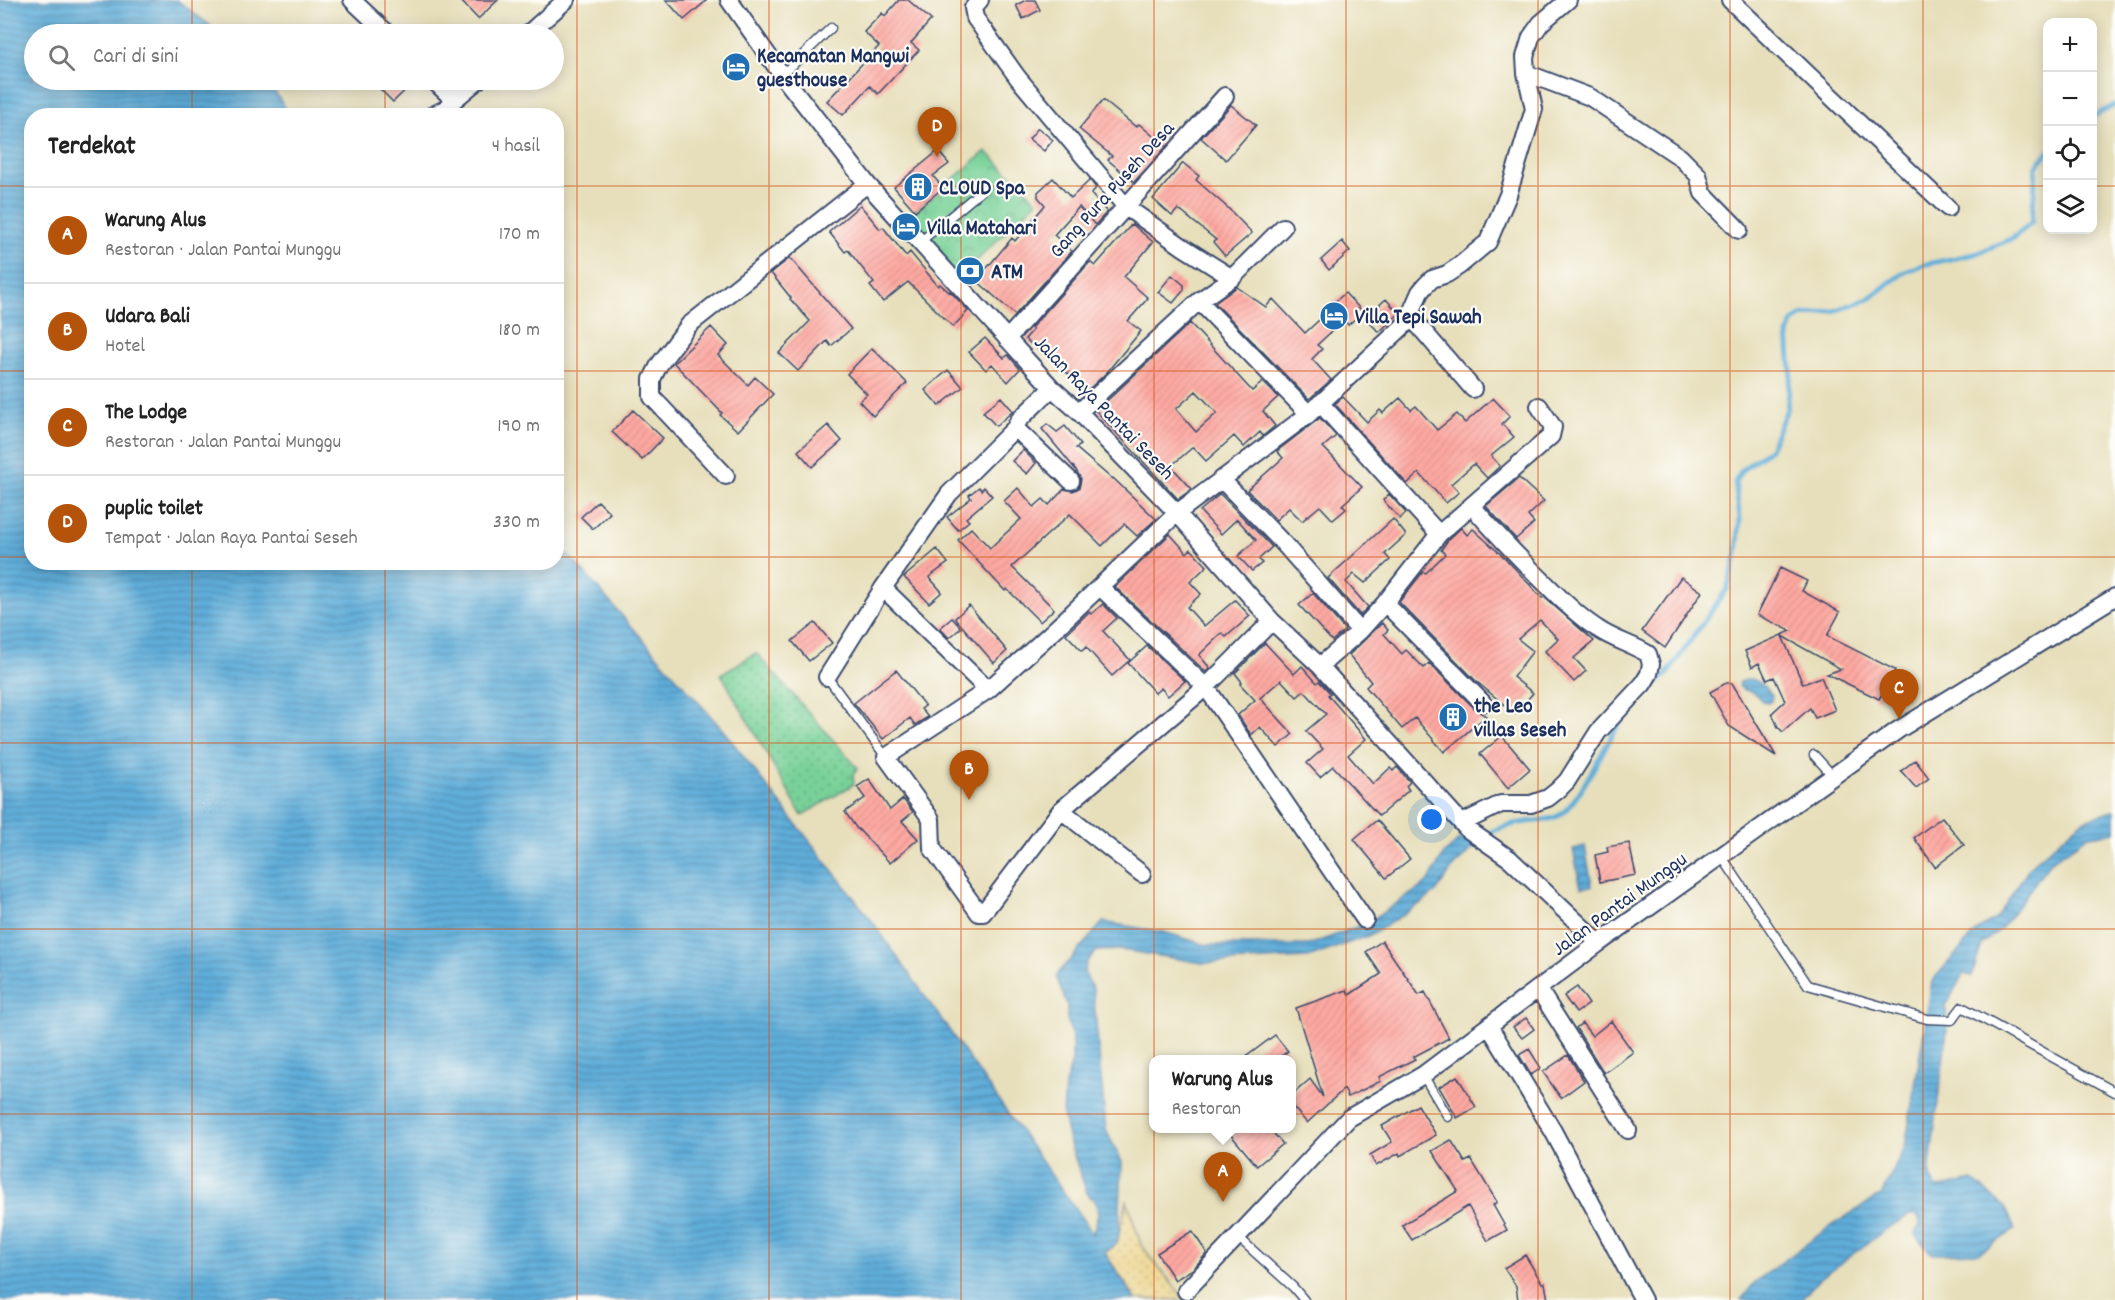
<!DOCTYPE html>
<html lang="id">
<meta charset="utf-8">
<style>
:root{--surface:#fff;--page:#f2f2f2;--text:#222;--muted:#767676;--line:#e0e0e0;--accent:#b45309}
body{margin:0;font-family:Dekko,sans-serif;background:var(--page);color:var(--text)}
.controls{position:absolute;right:18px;top:18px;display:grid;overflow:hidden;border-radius:12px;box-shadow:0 3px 15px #0003}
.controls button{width:54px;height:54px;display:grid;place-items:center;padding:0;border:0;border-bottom:2px solid var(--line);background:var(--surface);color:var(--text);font:30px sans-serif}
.you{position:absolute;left:1432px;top:820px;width:21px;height:21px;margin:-15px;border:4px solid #fff;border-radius:50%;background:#1a73e8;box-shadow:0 0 0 9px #1a73e833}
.badge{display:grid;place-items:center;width:39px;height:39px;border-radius:50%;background:var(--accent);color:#fff;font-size:20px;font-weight:700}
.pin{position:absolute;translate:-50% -50px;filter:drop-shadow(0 2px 3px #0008)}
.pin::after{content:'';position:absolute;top:32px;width:21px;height:18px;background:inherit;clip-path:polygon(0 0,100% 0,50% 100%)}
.popup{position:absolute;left:1149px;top:1055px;width:147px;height:78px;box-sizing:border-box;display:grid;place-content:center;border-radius:12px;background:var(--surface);filter:drop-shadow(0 2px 4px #0005);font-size:20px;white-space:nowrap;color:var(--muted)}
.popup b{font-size:22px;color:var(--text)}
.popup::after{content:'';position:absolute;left:50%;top:100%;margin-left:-12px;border:12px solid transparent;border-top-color:var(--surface)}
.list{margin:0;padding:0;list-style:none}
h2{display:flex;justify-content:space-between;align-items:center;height:78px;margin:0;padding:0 24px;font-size:26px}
h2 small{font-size:20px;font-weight:400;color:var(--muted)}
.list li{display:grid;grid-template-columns:39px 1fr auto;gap:18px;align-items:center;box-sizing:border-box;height:96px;padding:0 24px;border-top:2px solid var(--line)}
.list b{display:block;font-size:22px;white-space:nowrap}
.list p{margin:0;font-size:20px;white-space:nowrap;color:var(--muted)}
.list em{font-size:20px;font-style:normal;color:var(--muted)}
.icon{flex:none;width:33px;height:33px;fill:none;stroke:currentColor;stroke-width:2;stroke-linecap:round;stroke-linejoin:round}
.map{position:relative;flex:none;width:2115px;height:1300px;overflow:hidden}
.search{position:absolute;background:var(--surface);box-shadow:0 3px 15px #0003;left:24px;top:24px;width:540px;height:66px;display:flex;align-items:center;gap:15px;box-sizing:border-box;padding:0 21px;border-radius:33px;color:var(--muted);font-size:22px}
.panel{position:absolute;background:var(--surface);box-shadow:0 3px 15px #0003;left:24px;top:108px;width:540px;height:462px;border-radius:24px}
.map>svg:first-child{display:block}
</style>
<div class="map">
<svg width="2115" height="1300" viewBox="0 0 2115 1300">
<defs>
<pattern id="grass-dots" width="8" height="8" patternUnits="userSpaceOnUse" patternTransform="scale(1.5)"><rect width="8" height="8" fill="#78d198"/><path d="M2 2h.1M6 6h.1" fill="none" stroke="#62aa7f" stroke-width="1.8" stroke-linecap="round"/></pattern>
<pattern id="sand-dots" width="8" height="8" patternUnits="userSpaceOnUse" patternTransform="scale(1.5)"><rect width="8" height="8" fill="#eeda9e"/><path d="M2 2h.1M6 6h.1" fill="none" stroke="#ccbb8a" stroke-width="1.8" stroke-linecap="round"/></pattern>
<pattern id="park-crowns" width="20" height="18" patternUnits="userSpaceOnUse" patternTransform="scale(1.5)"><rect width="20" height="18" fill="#78d198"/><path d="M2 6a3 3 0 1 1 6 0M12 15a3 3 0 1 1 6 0" fill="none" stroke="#62aa7f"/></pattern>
<pattern id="water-rules" width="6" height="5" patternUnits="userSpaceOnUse" patternTransform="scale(1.5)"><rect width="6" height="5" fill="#5fadd9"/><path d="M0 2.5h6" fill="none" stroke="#4e8db3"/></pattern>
<pattern id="building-hatch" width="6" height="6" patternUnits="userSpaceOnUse" patternTransform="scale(1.5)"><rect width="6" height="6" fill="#fea9a1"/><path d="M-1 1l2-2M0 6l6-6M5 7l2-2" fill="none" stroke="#d9928d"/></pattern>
</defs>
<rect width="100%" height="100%" fill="#fdfcf7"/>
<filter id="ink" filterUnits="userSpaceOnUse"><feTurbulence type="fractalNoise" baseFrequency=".0167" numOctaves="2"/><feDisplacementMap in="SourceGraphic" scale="12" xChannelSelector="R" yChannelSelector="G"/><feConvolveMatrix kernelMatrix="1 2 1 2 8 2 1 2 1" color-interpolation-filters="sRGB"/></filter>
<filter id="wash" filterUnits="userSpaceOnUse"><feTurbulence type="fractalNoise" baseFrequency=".008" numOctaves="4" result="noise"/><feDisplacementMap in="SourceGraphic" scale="24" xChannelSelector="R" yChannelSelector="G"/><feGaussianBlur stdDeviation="1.35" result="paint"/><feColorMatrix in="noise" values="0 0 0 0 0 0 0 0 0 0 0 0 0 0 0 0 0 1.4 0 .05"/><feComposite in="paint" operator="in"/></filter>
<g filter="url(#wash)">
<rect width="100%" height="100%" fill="#e7dfbb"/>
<path fill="url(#grass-dots)" stroke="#4a807b" stroke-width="1.5" d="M756 653 858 768 853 775 854 784 802 816 721 674Z"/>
<path fill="url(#sand-dots)" stroke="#84847e" stroke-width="1.5" d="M1127 1201 1141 1245 1185 1300H1137L1105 1253 1117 1243Z"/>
<path fill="url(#park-crowns)" stroke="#4a807b" stroke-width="1.5" d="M986 151 1037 201 955 282 904 221Z"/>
<path fill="url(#water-rules)" stroke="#3d6e9c" stroke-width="1.5" d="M0 0H177L221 34H34V80H267L290 115 32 116V562H556L557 538 565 551 723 730 872 921 1093 1234 1098 1214 1096 1203 1087 1193 1069 1141 1063 1115 1065 1085 1072 1061V1037L1067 1019V1005L1056 976 1103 922 1164 932 1207 945H1309L1367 923 1417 890 1428 882 1444 854 1466 833 1477 845 1454 866 1436 892 1423 902 1373 934 1308 958 1203 963 1121 950 1097 951 1087 961 1084 972 1093 989 1106 1130 1122 1162 1119 1233 1117 1243 1105 1253 1135 1300H0Z
M1751 679C1761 682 1766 687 1772 696L1771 701 1767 703C1760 701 1760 698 1755 694 1750 689 1743 692 1738 686L1739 682Z
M2115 810V832L2089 836 2050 862 2001 929 1982 944 1972 976 1963 974 1946 1006 1947 1030 1929 1173 1937 1188 1973 1180 2006 1208 2015 1230 1979 1253 1932 1254 1915 1235 1920 1224 1918 1216 1911 1214 1888 1228 1818 1280 1801 1300H1741L1755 1282 1832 1225 1881 1195 1905 1147 1932 981 1976 931 1997 918 2030 866 2082 821Z
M1585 846 1592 886 1581 888 1573 849Z"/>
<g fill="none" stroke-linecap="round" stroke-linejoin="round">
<path stroke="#5fadd9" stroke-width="5" d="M2092 117 2115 105
M1641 697 1667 674 1727 589 1737 553 1740 518 1735 482 1742 470 1770 449 1787 409 1791 372 1788 334 1792 323 1801 316 1834 311 1868 299 1903 273 1922 265 1975 254 2013 238 2032 222 2036 167 2048 152
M1484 836C1497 828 1510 824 1527 822 1537 820 1548 821 1558 816 1579 806 1608 735 1627 713"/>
</g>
<g id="blocks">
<path fill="url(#building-hatch)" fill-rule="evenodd" d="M460 0H498L478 19Z
M666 0H707L684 20Z
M899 0H908L931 20 911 43 919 50 878 94 870 86 843 115 827 101 879 46 864 32 882 13 885 16Z
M1026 0H1035L1040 10 1023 19 1016 5Z
M371 80H416L393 102Z
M1103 100 1136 127 1139 124 1166 147 1134 182 1108 160 1112 156 1079 129Z
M1231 105 1256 125 1226 160 1201 138Z
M1038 128 1053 140 1044 151 1029 139Z
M938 151 949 164 933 176 943 188 915 211 894 187Z
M1183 163 1199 176 1196 180 1228 208 1252 233 1225 256 1213 242 1216 240 1178 209 1172 216 1153 199Z
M1053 178 1071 198 1090 180 1096 188 1091 194 1107 212 1095 225 1079 207 1054 235 1072 251 1015 315 974 278 982 274 1012 238 1015 241 1045 205 1038 197V192Z
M860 205 880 229 883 227 906 256 910 252 938 286 940 284 949 292 950 291 968 311 953 327 908 282 883 302 870 286 874 283 848 250 845 252 829 232Z
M1132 224 1153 242 1124 277 1148 298 1128 321 1141 331 1106 373 1088 390 1025 339 1033 330 1031 328 1090 262 1095 266Z
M1342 241 1350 251 1329 270 1321 260Z
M790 258 851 329 831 346 827 341 798 371 779 353 810 321 790 299 791 298 771 273Z
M1172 275 1184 285V290L1173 303 1158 292Z
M1237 287 1266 307 1273 299 1305 333 1332 308 1330 306 1345 293 1363 312 1348 325 1344 320 1317 345 1322 349 1312 359 1331 380 1309 399 1215 303Z
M1386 299 1399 314 1379 332 1365 318Z
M1190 323 1252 391 1263 382 1278 397 1263 411 1275 426 1263 436 1260 432 1244 447 1234 436 1206 461 1193 447 1171 466 1192 489 1178 499 1096 411ZM1196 391 1217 413 1196 432 1176 409Z
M711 327 728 345 718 355 748 385 755 377 773 394 738 431 720 415 722 413 674 363Z
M985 338 1004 358 1008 355 1020 369 1008 382 992 364 986 370 969 352Z
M872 348 907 383 873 416 859 401 867 394 847 374Z
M948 370 963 387 939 406 925 390Z
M1001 397 1013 411 996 426 983 412Z
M1343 397 1367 422 1380 410 1383 413 1400 398 1411 410 1416 406 1437 430 1457 414 1465 423 1493 398 1510 416 1502 424 1514 437 1491 456 1500 466 1487 478 1474 464 1451 484 1459 492 1446 503 1419 473 1407 484 1335 404Z
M633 410 663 438 642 460 612 432Z
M1320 418 1336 436 1323 447 1362 487 1342 505 1346 509 1333 520 1320 506 1302 521 1289 508 1276 520 1247 490 1283 458 1277 451Z
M1047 424 1057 432 1065 426 1081 445 1076 448 1112 479 1113 478 1156 519 1137 536 1124 524 1102 546 1070 514 1012 567 1054 609 1040 622 1007 589 1005 591 958 540 971 528 990 548 1021 519 1004 501 1018 488 1034 507 1043 499 1049 505 1064 489 1073 491 1079 488 1081 479 1076 470 1042 429Z
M828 425 842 441 812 467 798 451Z
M1023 450 1036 463 1027 474 1012 461Z
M1519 478 1544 501 1528 516 1534 523 1516 539 1486 506Z
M979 487 981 490 984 487 992 496 966 518 969 521 958 530 947 517 971 498 969 495Z
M1220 494 1272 547 1259 559 1262 563 1252 571 1238 556 1256 540 1237 519 1221 534 1200 511Z
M1389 494 1406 513 1400 519 1383 500Z
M598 501 610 513 593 529 581 517Z
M1393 519 1406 535 1385 554 1390 560 1365 583 1354 574 1346 582 1368 607 1360 615 1328 578Z
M1461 528 1467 535 1473 529 1505 558 1542 598 1544 597 1594 641 1574 658 1586 671 1574 682 1545 651 1558 639 1540 620 1518 639 1533 651 1513 677 1533 693 1515 714 1476 681 1399 602 1423 572 1426 573 1445 554 1441 550 1448 540Z
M1170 534 1187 553 1191 549 1207 566 1190 582 1201 594 1187 607 1204 626 1235 600 1250 616 1226 637 1222 633 1199 655 1210 668 1206 672 1115 587Z
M937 549 948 563 929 577 942 592 929 603 904 577Z
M1780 568 1807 581 1802 591 1840 612 1827 636 1895 670 1879 699 1827 674 1841 669 1782 636 1803 684 1821 677 1835 710 1815 718 1810 708 1783 732 1778 727 1772 713 1785 701 1774 677 1767 680 1759 663 1752 667 1745 651 1791 631 1757 615Z
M1681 577 1702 592 1665 648 1642 631Z
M1313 593 1345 630 1332 641 1299 605Z
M1103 604 1117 618 1103 631 1130 660 1112 676 1086 647 1082 651 1066 634 1089 612 1091 614Z
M969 605 1007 651 994 663 955 618Z
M952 618 961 628 949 638 940 628Z
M815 623 832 643 809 661 792 641Z
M1382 623 1388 630 1384 634 1402 654 1406 650 1424 668 1429 663 1476 710 1486 716 1444 752 1415 718 1402 729 1366 687 1371 682 1349 655Z
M1265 643 1294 674 1302 666 1317 683 1319 681 1330 693 1328 695 1366 739 1348 755 1373 784 1390 768 1393 771 1397 767 1410 782 1406 786 1409 790 1379 816 1333 766 1320 777 1307 763 1323 749 1306 731 1326 714 1304 691 1297 697 1281 680 1260 698 1293 734 1278 747 1260 727 1251 735 1238 715 1255 700 1240 684 1242 682 1235 673Z
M1147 646 1185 681 1168 696 1161 688 1155 693 1128 663Z
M896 670 925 706 921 709 928 717 915 725 910 718 883 739 854 703Z
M1726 683H1732L1776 756 1729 726 1710 692Z
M1502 736 1530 769 1508 788 1480 754Z
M1915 760 1929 778 1916 788 1901 771Z
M869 779 890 810 903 799 913 812 902 821 918 839 890 863 858 829H857L845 812 865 798 857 787Z
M1942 817 1964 845 1935 867 1914 838Z
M1377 820 1410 859 1386 878 1354 839Z
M1629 843 1636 875 1600 882 1595 855 1608 852 1607 847Z
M1382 941 1419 995 1425 992 1449 1038 1413 1057 1415 1059 1379 1077 1381 1081 1348 1097 1344 1089 1307 1123 1292 1106V1095L1310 1079 1323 1097 1296 1008 1347 990 1349 995 1381 974 1366 952Z
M1577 987 1589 1004 1576 1013 1564 996Z
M1526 1018 1534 1029 1522 1038 1513 1027Z
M1611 1021 1633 1052 1604 1073 1576 1028 1582 1023 1592 1036Z
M1275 1035 1288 1051 1277 1059H1243Z
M1529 1049 1541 1068 1531 1075 1519 1055Z
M1568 1055 1584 1081 1561 1098 1543 1072Z
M1457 1076 1476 1107 1457 1118 1439 1087Z
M1418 1105 1436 1135 1400 1156 1399 1153 1376 1166 1370 1155 1392 1142 1382 1126Z
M1225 1128H1269L1283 1144 1257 1166Z
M1451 1140 1465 1162 1471 1159 1497 1202 1493 1205 1507 1230 1488 1241 1468 1206 1412 1240 1402 1225 1458 1191 1432 1151Z
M1192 1231 1207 1253 1193 1269 1175 1280 1157 1253Z
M1525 1255 1542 1283H1545L1548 1300H1518L1516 1286 1504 1268Z"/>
</g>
</g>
<g filter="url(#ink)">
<use href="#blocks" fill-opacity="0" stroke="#3a496c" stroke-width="1.5"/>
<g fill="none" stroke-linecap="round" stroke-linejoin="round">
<g stroke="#3a496c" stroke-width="11">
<path id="lane" d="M782 75 831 28
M421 116 454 100
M921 241 985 188
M827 677 886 757
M1814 755 1834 777
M1722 857 1808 985 1927 1019 1952 1020 1962 1007 2115 1092
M1423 1075 1448 1117
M1238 1237 1293 1287 1304 1300"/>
</g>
<g stroke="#3a496c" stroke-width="20">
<path id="street" d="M352 0 388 34
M729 0 782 75 867 184 1052 388 1079 412 1177 513 1272 621 1320 666 1467 829 1510 859 1599 943
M980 0 973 8 975 18 1018 78 1126 207 1183 247 1232 278
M1730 0 1948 208
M528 34 566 0
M1526 73 1590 97 1680 157 1698 175 1703 193 1739 230
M433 80 454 100 478 80
M1199 301 1309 414
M1412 318 1473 389
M1007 339 1225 96
M1320 403 1439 534
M1079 412 1199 301 1232 278 1283 227
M1015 428 1071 481
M726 476 652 397V379L659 365 689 325 867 184
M1221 479 1284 544 1360 631
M1100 587 1206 687 1365 920
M883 588 988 690
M1385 603 1483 703
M1272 621 1206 687 1061 810 983 913H979L932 848 931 819 886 757 988 690 1050 634 1177 513 1309 414 1412 318 1413 308 1420 292 1425 286 1432 279 1447 274 1459 266 1488 242 1508 195 1534 109 1526 73 1525 57 1531 37 1541 23 1568 0
M1320 666 1360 631 1385 603 1439 534 1551 436 1553 427 1539 406
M827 677 883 588 949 494 1015 428 1019 420 1052 388
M1061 810 1142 874
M1462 823 1501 804H1531L1548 798 1558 790 1567 781 1598 732 1643 684 1649 674 1651 664 1648 654C1632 644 1614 640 1598 629 1582 619 1566 604 1552 590 1524 563 1497 535 1472 506
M1539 990 1628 1130
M1489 1026 1553 1131 1643 1300
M1186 1291 1349 1118 1423 1075 1599 943 1898 730 2115 597"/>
</g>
<use href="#lane" stroke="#fff" stroke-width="8"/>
<use href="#street" stroke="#fff" stroke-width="16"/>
</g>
</g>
<path fill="none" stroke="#d45514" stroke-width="1.5" stroke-opacity="0.55" d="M192 0V34M385 0V34M577 0V1300M769 0V1300M961 0V1300M1154 0V1300M1346 0V1300M1538 0V1300M1730 0V1300M1923 0V1300M192 80V116M385 80V116M0 186H32M556 186H2048M2092 186H2115M0 371H32M556 371H2115M0 557H32M556 557H2115M192 562V1300M385 562V1300M0 743H2115M0 929H2115M0 1114H2115"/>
<defs>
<g id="hotel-disc" transform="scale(1.5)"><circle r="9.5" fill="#1f6fb2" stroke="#fdfcf7"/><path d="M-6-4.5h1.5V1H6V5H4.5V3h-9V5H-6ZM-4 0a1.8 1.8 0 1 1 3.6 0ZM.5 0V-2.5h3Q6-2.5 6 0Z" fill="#fff"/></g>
<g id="building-disc" transform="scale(1.5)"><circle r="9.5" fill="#1f6fb2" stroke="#fdfcf7"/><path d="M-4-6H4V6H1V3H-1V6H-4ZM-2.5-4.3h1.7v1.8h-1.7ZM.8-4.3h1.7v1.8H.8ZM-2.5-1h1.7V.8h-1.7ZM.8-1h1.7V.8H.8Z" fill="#fff"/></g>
<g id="bank-disc" transform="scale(1.5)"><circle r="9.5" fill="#1f6fb2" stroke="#fdfcf7"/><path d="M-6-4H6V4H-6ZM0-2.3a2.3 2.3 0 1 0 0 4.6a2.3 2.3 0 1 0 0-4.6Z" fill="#fff"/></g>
</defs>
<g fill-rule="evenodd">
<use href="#hotel-disc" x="736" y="67"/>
<use href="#building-disc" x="918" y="187"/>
<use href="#hotel-disc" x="906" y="227"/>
<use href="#bank-disc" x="970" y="271"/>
<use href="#hotel-disc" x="1334" y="316"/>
<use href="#building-disc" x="1453" y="717"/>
</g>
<g text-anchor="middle" stroke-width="4.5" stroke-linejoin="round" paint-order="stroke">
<g font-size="21" font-weight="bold" fill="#1b2f5e" stroke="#fdfcf7" text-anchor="start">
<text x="757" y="62">Kecamatan Mangwi<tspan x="757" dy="24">guesthouse</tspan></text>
<text x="939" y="194">CLOUD Spa</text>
<text x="927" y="234">Villa Matahari</text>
<text x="991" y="278">ATM</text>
<text x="1355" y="323">Villa Tepi Sawah</text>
<text x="1474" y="712">the Leo<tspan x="1474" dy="24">villas Seseh</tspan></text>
</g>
<g font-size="21" fill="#1b2f5e" stroke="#fdfcf7">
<text transform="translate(1111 189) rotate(-48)" y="7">Gang Pura Puseh Desa</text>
<text transform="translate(1105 407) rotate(46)" y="7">Jalan Raya Pantai Seseh</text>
<text transform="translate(1619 903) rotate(-36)" y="7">Jalan Pantai Munggu</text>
</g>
</g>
</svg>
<div class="controls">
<button>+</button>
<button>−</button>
<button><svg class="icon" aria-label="locate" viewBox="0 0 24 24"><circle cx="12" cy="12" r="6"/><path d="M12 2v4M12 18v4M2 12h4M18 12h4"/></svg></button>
<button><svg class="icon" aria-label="layers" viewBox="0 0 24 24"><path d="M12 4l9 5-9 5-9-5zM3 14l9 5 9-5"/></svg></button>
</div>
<div class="you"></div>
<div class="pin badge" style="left:1223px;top:1202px">A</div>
<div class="popup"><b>Warung Alus</b>Restoran</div>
<div class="pin badge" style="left:969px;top:800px">B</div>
<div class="pin badge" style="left:1899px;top:719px">C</div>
<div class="pin badge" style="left:937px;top:157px">D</div>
<div class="search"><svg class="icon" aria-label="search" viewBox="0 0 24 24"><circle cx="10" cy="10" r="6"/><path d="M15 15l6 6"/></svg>Cari di sini</div>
<section class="panel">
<h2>Terdekat<small>4 hasil</small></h2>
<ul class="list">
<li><span class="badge">A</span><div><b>Warung Alus</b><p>Restoran · Jalan Pantai Munggu</p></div><em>170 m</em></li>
<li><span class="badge">B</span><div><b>Udara Bali</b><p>Hotel</p></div><em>180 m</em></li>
<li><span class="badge">C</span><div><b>The Lodge</b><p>Restoran · Jalan Pantai Munggu</p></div><em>190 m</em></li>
<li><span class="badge">D</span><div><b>puplic toilet</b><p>Tempat · Jalan Raya Pantai Seseh</p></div><em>330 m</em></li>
</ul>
</section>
</div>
